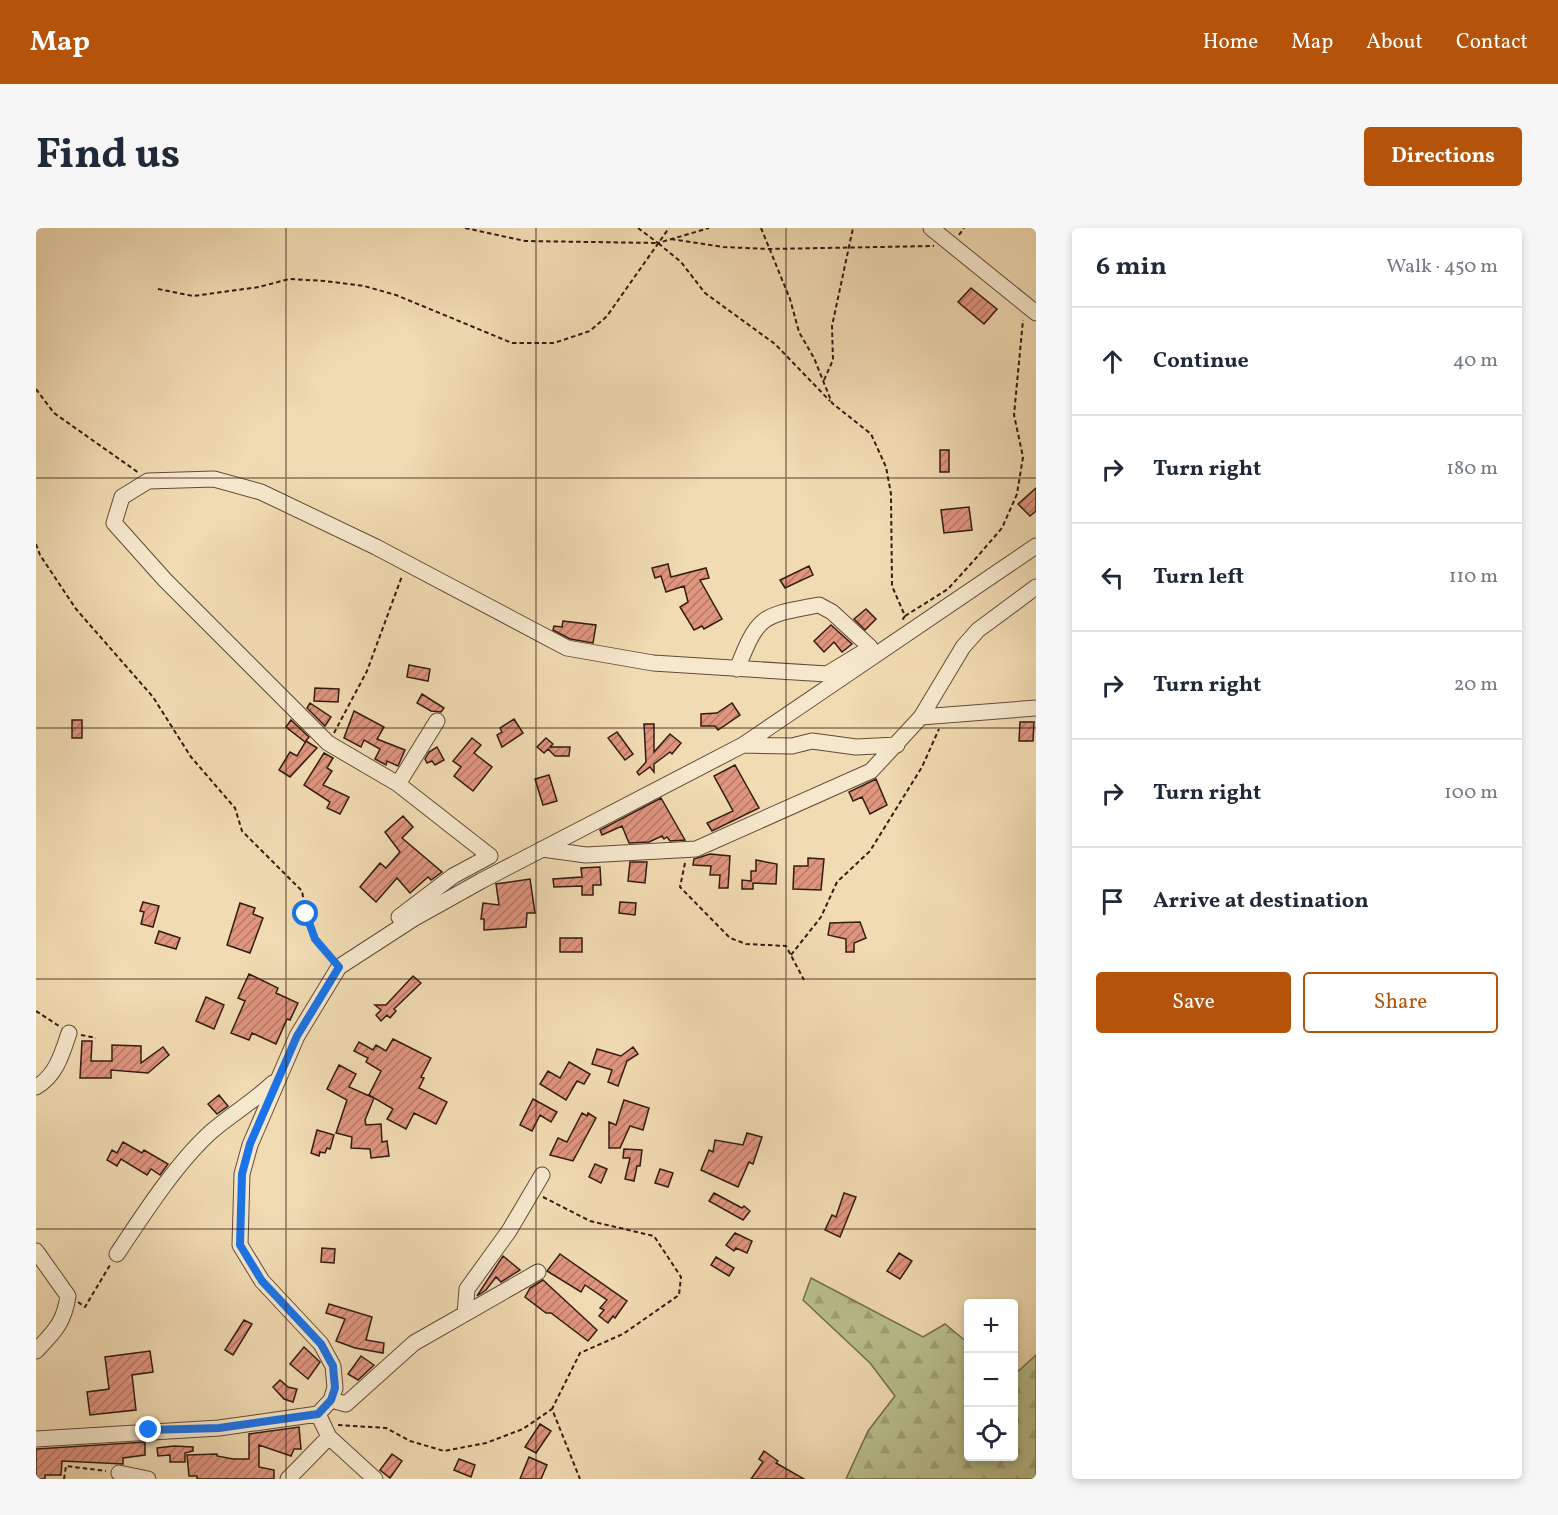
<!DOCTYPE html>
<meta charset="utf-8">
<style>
:root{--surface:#fff;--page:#f6f6f7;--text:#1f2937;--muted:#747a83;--line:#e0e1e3;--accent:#b45309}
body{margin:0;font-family:Vollkorn,serif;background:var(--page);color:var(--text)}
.controls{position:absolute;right:18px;bottom:18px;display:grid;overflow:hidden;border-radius:6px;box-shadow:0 3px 9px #0003}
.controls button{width:54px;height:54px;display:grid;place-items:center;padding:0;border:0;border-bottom:2px solid var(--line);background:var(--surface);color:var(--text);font:30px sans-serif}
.stop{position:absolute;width:18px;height:18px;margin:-14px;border:4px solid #1a73e8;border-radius:50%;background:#fff}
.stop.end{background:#1a73e8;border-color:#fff;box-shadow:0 2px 6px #0008}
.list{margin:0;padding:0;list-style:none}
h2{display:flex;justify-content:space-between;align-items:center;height:78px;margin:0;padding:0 24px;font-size:26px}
h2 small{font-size:20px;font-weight:400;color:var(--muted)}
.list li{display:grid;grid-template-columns:39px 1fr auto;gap:18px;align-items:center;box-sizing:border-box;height:108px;padding:0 24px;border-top:2px solid var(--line)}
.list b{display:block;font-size:22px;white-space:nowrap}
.list em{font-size:20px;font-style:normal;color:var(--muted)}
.actions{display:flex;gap:12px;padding:18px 24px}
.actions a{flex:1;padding:14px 0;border:2px solid var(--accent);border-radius:6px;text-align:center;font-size:21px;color:var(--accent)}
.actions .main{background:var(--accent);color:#fff}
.icon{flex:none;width:33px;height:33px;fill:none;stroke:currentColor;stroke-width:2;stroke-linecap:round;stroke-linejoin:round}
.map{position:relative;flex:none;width:1000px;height:1251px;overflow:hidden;border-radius:6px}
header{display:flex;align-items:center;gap:36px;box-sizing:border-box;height:84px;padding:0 30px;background:var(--accent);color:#fff}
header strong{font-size:28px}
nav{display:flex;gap:33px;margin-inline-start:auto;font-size:21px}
.intro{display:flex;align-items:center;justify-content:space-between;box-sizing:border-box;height:144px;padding:0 36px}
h1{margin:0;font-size:42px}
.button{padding:15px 27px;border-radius:6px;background:var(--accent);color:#fff;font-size:21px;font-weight:700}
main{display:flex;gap:36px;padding:0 36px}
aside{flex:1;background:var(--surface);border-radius:6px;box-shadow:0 3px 9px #0003}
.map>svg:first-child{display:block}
</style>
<header>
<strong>Map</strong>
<nav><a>Home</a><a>Map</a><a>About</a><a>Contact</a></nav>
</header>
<div class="intro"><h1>Find us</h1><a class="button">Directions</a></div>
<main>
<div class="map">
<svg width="1000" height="1251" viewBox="0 0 1000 1251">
<defs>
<pattern id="forest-firs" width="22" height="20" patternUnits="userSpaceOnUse" patternTransform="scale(1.5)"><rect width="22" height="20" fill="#b9c08c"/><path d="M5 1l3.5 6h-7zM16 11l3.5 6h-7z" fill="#a0a478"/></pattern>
<pattern id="building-hatch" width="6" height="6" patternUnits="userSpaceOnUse" patternTransform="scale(1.5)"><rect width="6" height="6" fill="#e0957f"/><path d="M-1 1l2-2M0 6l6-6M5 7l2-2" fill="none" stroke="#b67967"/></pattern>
</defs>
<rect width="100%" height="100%" fill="#f1dbb2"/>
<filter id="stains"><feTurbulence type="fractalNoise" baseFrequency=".00333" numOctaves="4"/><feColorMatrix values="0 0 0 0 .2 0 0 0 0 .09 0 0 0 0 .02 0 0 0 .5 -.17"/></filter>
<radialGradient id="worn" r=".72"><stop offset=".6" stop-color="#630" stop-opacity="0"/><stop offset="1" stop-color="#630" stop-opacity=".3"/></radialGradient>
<path fill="url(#forest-firs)" stroke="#766e4e" stroke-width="1.5" d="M775 1050 887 1109 909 1096 932 1115 933 1228H978V1147L1000 1127V1251H810L832 1203 859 1168 834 1135 767 1072Z"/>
<path fill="url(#building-hatch)" stroke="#331b11" stroke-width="1.5" d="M935 60 961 81 948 96 922 74Z
M904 222H913V244H904Z
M1000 260V283L994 288 982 276Z
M933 279 936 302 908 305 905 282Z
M632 336 635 349 670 340 673 350 664 352 686 391 668 401 666 398 658 402 644 379 652 374 648 358 630 364 625 348 619 350 616 340Z
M773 338 777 347 749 360 744 352Z
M830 381 840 391 829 402 818 391Z
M527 393 560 397 557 415 534 411 517 402 518 398 526 399Z
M795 397 816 416 806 424 798 414 788 424 778 413Z
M373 437 394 441 392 453 371 449Z
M279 460 303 461 302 474 278 473Z
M386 466 408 480 405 484 395 483 381 475Z
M274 475 295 489 289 498 271 480Z
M696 475 704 487 682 502 679 498H665V486L681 485Z
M318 483 348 499 341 511 369 522 362 538 351 533 350 537 339 531 344 521 328 512 325 519 308 510Z
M478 491 487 505 466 519 461 507 466 504 464 500Z
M36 492H46V510H36Z
M255 492 273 509 269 514 250 499Z
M984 494H998L997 513H983Z
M608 496H618V524L634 506 645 515 636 526 634 524 618 536V544L614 539 603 547 601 544 610 534Z
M581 504 597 526 589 532 572 510Z
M436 510 445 517 438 525 456 539 437 563 418 548 425 539 417 533Z
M510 510 517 516 514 519H534L533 528H519L512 521 508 525 501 519Z
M270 513 281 520 254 549 243 542 254 524 261 528Z
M401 519 408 532 399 537 396 533 391 535 389 531 393 524Z
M288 525 297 530 291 540 296 543 287 557 313 569 304 586 291 580 294 574 268 557Z
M699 537 723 580 676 603 671 595 697 583 678 548Z
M513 547 521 573 507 577 499 551Z
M840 551 851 577 834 586 826 569 817 573 813 564Z
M625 570 649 612 634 613 631 609 628 611 626 608 613 614 593 615 586 598 566 607 564 602Z
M367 588 377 599 366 610 406 644 395 652 392 649 374 665 361 650 340 674 324 659 344 635 350 640 364 624 349 604Z
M674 626 694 628 692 660H683L684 647H674L675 638 657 637 658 631Z
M772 630 788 631 785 662 757 661 758 638H772Z
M720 632 741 636 740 656 717 655V661H706V652L715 653V643H720Z
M594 634H611L609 655 592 653Z
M564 639 565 657H557V667H546V658L518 659 517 651 546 649 545 640Z
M494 651 499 685H491L490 699 448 702V691H445L447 675 463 677 460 656Z
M107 674 123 678 117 699 105 696 108 684 104 683Z
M584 674 600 675 599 687 583 685Z
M204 675 219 680 217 686 227 690 214 725 191 717Z
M824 694 830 710 818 715V724H810V711L792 707 794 695Z
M123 703 144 710 140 721 119 715Z
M524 710H546V724H524Z
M213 746 242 760 240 765 262 775 254 792 251 791 240 816 216 805 213 812 195 805 209 773 202 770Z
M377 748 385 755 358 781 360 783 354 790 351 787 345 793 340 787 345 782 339 777H350Z
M170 769 188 777 178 801 160 793Z
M357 811 395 830 385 849 388 850 383 860 411 874 400 896 378 885 370 901 351 891 357 881 333 867 345 843 330 834 332 830 318 823 323 814 337 822 340 817 350 823Z
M46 813H56L55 833H76V817L105 818V835L127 819 133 827 112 845 75 842V850H44Z
M597 819 602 826 591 833 582 858 572 854 576 842 556 836 561 821 585 828Z
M533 834 554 846 548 856 541 853 530 872 504 856 512 843 524 850Z
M303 837 320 846 313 859 338 870 329 892 330 897 345 896 346 914 351 913 353 928 335 930 334 921 315 920 316 909 300 905 311 872 291 861Z
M183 867 192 878 181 886 172 876Z
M497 871 521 884 515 894 504 887 496 903 484 897Z
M588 872 613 880 607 902 594 898 584 920H573V894L580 897Z
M546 885 551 888 552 885 560 890 537 933 514 927 522 910 531 914Z
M281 902 298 907 294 921 291 920 289 925 284 924 283 928 275 925Z
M711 905 726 909 717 936 713 934 702 959 665 942 673 922 677 924 679 912 707 917Z
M87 914 106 925 108 922 132 936 124 947 115 941 111 947 85 931 81 938 71 932 76 922 81 925Z
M588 921 606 922 604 938H601L598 953 589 951 594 930H587Z
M559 936 571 941 565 955 553 949Z
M624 941 637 945 632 959 619 955Z
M678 965 706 980 708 978 714 983 707 992 673 973Z
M808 965 820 969 804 1009 789 1002 796 987 800 989Z
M699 1005 716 1013 711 1025 700 1020 698 1023 690 1017Z
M286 1020 299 1021 298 1035 285 1034Z
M863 1025 876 1033 864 1051 851 1043Z
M524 1026 591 1073 579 1090 577 1088 572 1095 563 1088 568 1082 564 1080 571 1072 549 1057 545 1064 511 1043Z
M467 1028 484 1042 465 1054 460 1049 450 1062 441 1068Z
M680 1029 698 1040 693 1048 675 1037Z
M507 1052 561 1102 552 1113 515 1085H510L489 1069 494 1060Z
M293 1076 336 1089 330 1112 348 1115 347 1125 319 1120 300 1113 309 1091 290 1085Z
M208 1092 216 1096 197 1127 189 1122Z
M268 1119 284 1134 272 1151 254 1136Z
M114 1123 117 1144 96 1147 100 1182 54 1187 51 1164 73 1161 69 1129Z
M325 1128 338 1137 322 1152 312 1146Z
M244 1152 252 1159 261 1161 257 1174 248 1171 237 1159Z
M504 1196 515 1203 500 1225 489 1219Z
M263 1199 265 1221H258L255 1228 223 1217V1239L238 1242V1251H161V1248H153L151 1227 181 1226V1228L197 1231H213V1206Z
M109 1214V1227L87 1230V1236L26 1233 25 1247H9V1251H0V1221Z
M138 1218 157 1219V1223L149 1225V1234H134V1227L122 1228 121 1220Z
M728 1223 742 1233 740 1235 768 1251H715L727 1234 723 1231Z
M356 1226 366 1233 354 1250 344 1242Z
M493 1229 511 1237 505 1251H484Z
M423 1231 439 1237 435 1249 418 1242Z"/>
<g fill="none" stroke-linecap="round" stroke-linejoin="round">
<g stroke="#624b39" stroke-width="17">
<path id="minor" d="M895 0 1000 85
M701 441C723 385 726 388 783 377L796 384 834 419
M885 489 1000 480
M707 517 756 518 776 513 820 519 861 517
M362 556 401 493
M506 621 550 627 660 621 835 543 885 489 927 419 942 402 1000 359
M363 689 417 648 454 628 362 556 292 515 129 352 78 295 86 269 112 253 178 251 225 264 340 319 531 420 617 435 791 446 834 420
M0 859C20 848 26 826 33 805
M0 1023 32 1068C28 1095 18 1104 0 1123
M81 1026C107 987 141 934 176 903 196 886 218 873 237 855
M429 1086 431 1061 473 1003 506 947
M295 1172 310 1176 378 1115 502 1044
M282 1186 293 1209 339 1251
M0 1211 183 1200 282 1186 295 1172 299 1160 297 1138 285 1116 226 1053 204 1017 206 946 214 917 261 808 303 739 377 691 445 653 707 517 1000 318
M83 1245 112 1251
M252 1251 293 1209"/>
</g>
<path stroke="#331b11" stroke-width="2" stroke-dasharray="4.5 3" stroke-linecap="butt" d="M429 0 489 13 622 15 645 34 669 65 739 116 794 173
M602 0 622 15 673 0
M725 0 754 71 763 104 778 130 796 175 835 206 850 239 855 266 856 358 869 388 865 394
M923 7 928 0
M635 11 687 19 732 21 898 18
M122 61 157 68 223 59 253 51 289 53 328 58 360 67 476 115H518L554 103 571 88 633 0
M788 152 797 132 796 98 817 0
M0 161 18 185 103 245
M0 316 4 327 40 381 117 469 155 529 199 580 206 603 266 663 270 686 279 711 295 731
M869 388 912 361 941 329 966 300 981 266 987 229 978 187 987 92
M298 505 331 443 366 348
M649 635 644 659 694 710 710 716 750 718 768 752
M755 727 785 689 801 654 834 623 886 539 903 501
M0 783 23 798
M45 807 60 810
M507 969 554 993 618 1008 645 1049 643 1067 587 1106 544 1125 516 1181 544 1251
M42 1074 49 1079 74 1037
M302 1197 350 1200 374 1213 408 1223 450 1215 487 1201 516 1181
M28 1251 30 1238 70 1243"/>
<use href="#minor" stroke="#f6e8cd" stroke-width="15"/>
</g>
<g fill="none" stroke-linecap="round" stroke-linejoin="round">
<path stroke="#1a73e8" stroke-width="8" d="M113 1202 183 1200 282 1186 295 1172 299 1160 297 1138 285 1116 226 1053 204 1017 206 946 214 916 261 808 303 739 279 711 270 686"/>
</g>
<path fill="none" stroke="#331b11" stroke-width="1.5" stroke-opacity="0.55" d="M250 0V1251M500 0V1251M750 0V1251M0 250H1000M0 500H1000M0 751H1000M0 1001H1000"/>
<rect width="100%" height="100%" filter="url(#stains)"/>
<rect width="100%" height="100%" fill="url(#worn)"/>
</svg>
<div class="controls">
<button>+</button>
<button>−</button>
<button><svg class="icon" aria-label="locate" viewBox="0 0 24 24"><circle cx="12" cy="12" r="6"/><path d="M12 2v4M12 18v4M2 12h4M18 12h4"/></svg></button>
</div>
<div class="stop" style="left:270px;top:686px"></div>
<div class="stop end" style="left:113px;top:1202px"></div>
</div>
<aside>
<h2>6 min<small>Walk · 450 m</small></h2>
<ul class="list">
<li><svg class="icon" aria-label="ahead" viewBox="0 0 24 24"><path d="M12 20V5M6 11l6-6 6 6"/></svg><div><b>Continue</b></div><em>40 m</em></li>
<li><svg class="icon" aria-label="right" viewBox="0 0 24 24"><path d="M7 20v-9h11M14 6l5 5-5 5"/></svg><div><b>Turn right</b></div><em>180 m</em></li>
<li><svg class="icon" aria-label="left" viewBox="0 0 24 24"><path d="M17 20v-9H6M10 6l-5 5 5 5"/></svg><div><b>Turn left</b></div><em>110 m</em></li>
<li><svg class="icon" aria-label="right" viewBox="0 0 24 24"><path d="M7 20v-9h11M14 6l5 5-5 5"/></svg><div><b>Turn right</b></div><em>20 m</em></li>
<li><svg class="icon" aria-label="right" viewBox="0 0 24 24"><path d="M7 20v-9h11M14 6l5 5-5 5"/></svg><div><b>Turn right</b></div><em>100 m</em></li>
<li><svg class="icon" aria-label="arrive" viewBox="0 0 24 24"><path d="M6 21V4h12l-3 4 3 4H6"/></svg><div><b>Arrive at destination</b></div></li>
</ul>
<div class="actions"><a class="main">Save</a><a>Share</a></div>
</aside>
</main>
